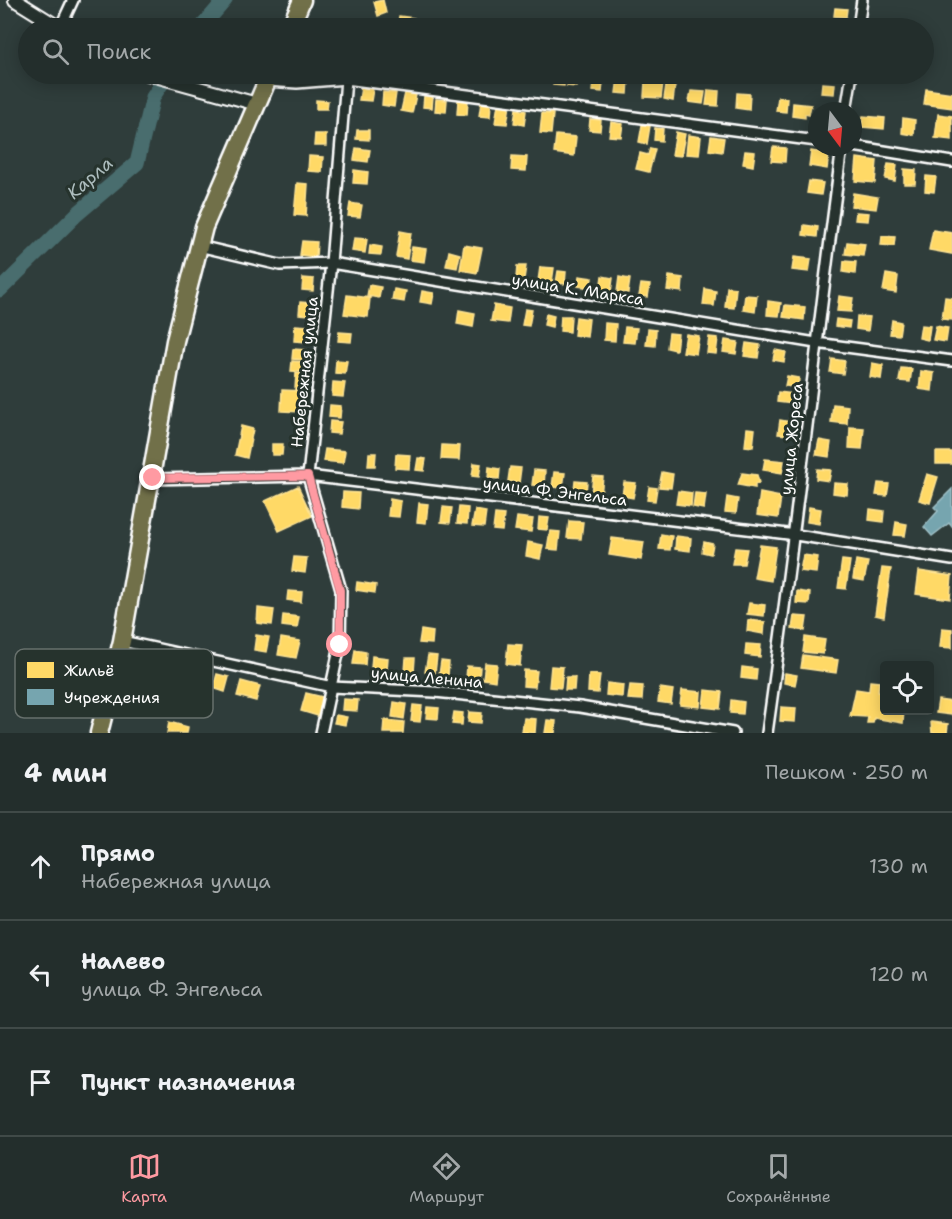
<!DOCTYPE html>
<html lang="ru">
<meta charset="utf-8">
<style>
:root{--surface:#232e2c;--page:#2f3a38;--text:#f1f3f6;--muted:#a3a8a9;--line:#404a48;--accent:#ff9aa2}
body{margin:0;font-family:"Shantell Sans",sans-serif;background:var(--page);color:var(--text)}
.controls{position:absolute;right:18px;bottom:18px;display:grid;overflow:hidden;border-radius:6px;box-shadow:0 3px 15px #0003}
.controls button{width:54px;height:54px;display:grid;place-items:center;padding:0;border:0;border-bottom:2px solid var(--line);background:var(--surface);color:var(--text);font:30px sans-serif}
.compass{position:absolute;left:808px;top:102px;width:54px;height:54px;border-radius:50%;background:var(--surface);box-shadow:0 3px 15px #0003;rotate:164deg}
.stop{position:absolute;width:18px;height:18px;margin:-14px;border:4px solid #ff9aa2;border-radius:50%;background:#fff}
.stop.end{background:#ff9aa2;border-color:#fff;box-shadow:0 2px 6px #0008}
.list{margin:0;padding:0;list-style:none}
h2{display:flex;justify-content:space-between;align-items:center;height:78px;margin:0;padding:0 24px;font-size:26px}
h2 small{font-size:20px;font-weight:400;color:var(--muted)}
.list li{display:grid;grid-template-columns:39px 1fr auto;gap:18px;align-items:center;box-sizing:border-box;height:108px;padding:0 24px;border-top:2px solid var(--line)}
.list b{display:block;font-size:22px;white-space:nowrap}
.list p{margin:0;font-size:20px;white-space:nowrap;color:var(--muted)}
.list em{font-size:20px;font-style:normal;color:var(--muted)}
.icon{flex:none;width:33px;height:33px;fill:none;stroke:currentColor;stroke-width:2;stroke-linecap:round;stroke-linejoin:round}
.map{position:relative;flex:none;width:952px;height:733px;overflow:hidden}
.search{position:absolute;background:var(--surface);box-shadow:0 3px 15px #0003;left:18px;right:18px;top:18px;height:66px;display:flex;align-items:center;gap:15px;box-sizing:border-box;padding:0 21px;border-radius:33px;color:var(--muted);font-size:22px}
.sheet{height:402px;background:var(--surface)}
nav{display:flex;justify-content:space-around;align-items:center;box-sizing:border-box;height:84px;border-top:2px solid var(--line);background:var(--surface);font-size:16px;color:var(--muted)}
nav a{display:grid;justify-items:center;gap:3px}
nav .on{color:var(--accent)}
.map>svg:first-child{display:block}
</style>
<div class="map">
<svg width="952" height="733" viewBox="0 0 952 733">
<rect width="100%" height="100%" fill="#2f3d3b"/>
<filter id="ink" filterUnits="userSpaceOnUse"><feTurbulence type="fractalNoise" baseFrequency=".0167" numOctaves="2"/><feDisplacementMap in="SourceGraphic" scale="12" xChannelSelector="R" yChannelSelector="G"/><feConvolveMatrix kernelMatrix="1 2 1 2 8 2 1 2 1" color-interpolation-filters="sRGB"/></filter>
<g filter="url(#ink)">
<path fill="#ffd966" stroke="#ffe494" stroke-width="1.5" d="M383 0 386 13 378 16 374 2Z
M835 8 847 9 846 17 834 16Z
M399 16 414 18 413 28H397Z
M569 74 577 75 576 87 567 86Z
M594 74H604L602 92 592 91Z
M554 75 565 76 564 86 553 85Z
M618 78 629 79 628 94 616 93Z
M645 81 663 82 661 98 644 97Z
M822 83 835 84 834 94 821 93Z
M666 85 675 86 673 101 664 99Z
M361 87 373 89 371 101 359 100Z
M926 89 952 93V108L924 104Z
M708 90 719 91 718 106 706 105Z
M691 91 705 92 703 104 689 102Z
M383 92 396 93 394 107 382 105Z
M405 93 416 95 412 113 401 111Z
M737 93 750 94 749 110 736 108Z
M424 96 433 97 432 108 423 107Z
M778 97 787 98 786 112 776 111Z
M436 99 447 100 446 112 435 111Z
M316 100 328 101 327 109H316Z
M458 100 468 101 467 115 457 114Z
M481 102 491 103 490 117 479 116Z
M793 103 811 105 809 115 805 114V118L792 116Z
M498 104 510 105 507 124 495 123Z
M516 109 526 111 524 125 514 123Z
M542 113 553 114 551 134 540 133Z
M938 114 952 116V140L935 138Z
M863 116 885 118 884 129 862 127Z
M903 118 915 120 914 135 902 133Z
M590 119 601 120 600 131 589 130Z
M611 122 623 124 621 137 609 136Z
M642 125 650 126 647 144 639 142Z
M655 128 663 129 662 141 654 140Z
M357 130H369V140L356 139Z
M676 132 685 134 681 156 672 155Z
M315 134H326V146H314Z
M556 135 576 137 574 156 554 153Z
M688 135 701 137 699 155 686 154Z
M711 136 724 138 722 152 709 150Z
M773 147 786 148 785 162 771 161Z
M356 148 370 150 368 162 354 160Z
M650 148 655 149 649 172 636 169 640 153 648 155Z
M745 151 755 152 753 166 743 164Z
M811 151 829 154 827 169 809 166Z
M309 156 323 157 322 172 308 171Z
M512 156 527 157 526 171 511 170Z
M857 158 877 161 875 183 855 181Z
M888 164 897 165 895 181 885 179Z
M904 169 916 170 915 184H904Z
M354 170 368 172 367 184 353 183Z
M926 176 936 177 934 192 925 191Z
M809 181 823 183 821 195 807 193Z
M297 183 308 184 306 216 294 215Z
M853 193 878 197 876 209 851 206Z
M350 203 362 205 360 217 348 216Z
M856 212 869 213 868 221 855 220Z
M804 225 818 227 817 237 803 235Z
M933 230 952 233V254L929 250Z
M400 231 411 233 407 259 396 257Z
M882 236 895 237 894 246 881 245Z
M354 238 367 239 365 253 352 251Z
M302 241 317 242 316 257 300 255Z
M847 242 865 244 863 256 845 254Z
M370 245 382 247 381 255 369 254Z
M464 245 482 248 477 273 460 270Z
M412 247 426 249 424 262 410 260Z
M449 251 460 254 457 268 446 266Z
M794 257 811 259 809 272 792 270Z
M844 261 856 262 855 274 843 272Z
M517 266H526L524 279 516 278Z
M540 267 554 268 552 282 538 281Z
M558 271 566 272 565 284 556 283Z
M886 274 898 276 896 293 883 291Z
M579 276 592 278 591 288 578 286Z
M602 276 613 278 611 292 600 291Z
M669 276 683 278 682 292 667 290Z
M619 277 630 279 628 293 617 292Z
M303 278 314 279 313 291 302 290Z
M641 284 650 285 648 297 639 296Z
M369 285 381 287 379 298 367 296Z
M727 287 736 288 734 308 725 307Z
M394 289 406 291 404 302 392 300Z
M705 289 716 291 714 306 703 305Z
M422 291 434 293 432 304 420 302Z
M347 295 370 298 368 317 344 314Z
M745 295 757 296 755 312 743 310Z
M839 296 853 298 851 312 837 311Z
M945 297 952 298V320L942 319Z
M768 301 781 303 779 316 767 315Z
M300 302 311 303 310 315 299 314Z
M494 305 510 308 508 323 491 321Z
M785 305 805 307 804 320 783 317Z
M525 309 532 310 529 326 522 325Z
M459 310 475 313 473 327 457 324Z
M546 314 554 316 552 327 544 325Z
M561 316H571L570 332 560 331Z
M857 316 870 317 868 331 856 329Z
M576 317 589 319 587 337 574 335Z
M836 319 850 321 849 328 835 326Z
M892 320 901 322 899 335 890 334Z
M605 323 616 324 615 341 604 340Z
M295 325 309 326 308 342 294 341Z
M921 325 930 326 928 340 919 338Z
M936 326 948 328 946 342 933 340Z
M625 327 637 328 635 343 623 342Z
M648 329 656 330 655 346 646 345Z
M339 332 352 333 351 342 338 341Z
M669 333 678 334 676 350 667 348Z
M686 334 699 336 696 354 683 352Z
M709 337 718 338 716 354 707 353Z
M725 340 738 342 736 354 723 352Z
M746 343 760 345 758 358 744 356Z
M293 349 307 350 306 360 292 359Z
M775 350 786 352 784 362 773 360Z
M832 359 845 361 843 374 830 372Z
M336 360 347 361 345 374 335 373Z
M292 361 306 362 305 372 291 371Z
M872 363 883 365 881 379 870 377Z
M901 368 912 369 910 382 899 381Z
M921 371 934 373 932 391 919 389Z
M296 373 306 374 305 390 295 389Z
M787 376 799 378 798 388 785 386Z
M333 382 345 383 343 397 332 396Z
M282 390 304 391 302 412 281 411Z
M778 392 794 394 793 404 777 402Z
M833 404 848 406 847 424 831 422Z
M330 405 341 406 340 418 329 417Z
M780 420 791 422 790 435 778 434Z
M330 421 341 422 339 434 329 433Z
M241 426 253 429 247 458 235 455Z
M850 427 864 428 862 449 849 448Z
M747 428 755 429 753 447 745 446Z
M819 440 831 442 829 457 816 455Z
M272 444H283L282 455H272Z
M442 445 460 446 459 460 441 459Z
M325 449 345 451 343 463 323 461Z
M936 452H952V464H936Z
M369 453H376L375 466H368Z
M396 454 410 455 409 469 395 468Z
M418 458 426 459 424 471 416 470Z
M765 459 784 461 782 473 763 470Z
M474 463 481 464 479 477 472 476Z
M489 467 500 469 499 479 488 478Z
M510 467 521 468 519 483 508 481Z
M817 469 831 470 829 481 816 479Z
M534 470 545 471 544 486 532 485Z
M554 472 565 473 563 488 552 487Z
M662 472 673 474 671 488 659 487Z
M742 473 757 475 759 483 755 484V488L738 485Z
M927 474 938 477 930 503 919 500Z
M593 476 603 477 601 495 591 494Z
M575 481 587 482 586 492 574 491Z
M624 482 636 483 633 498 622 496Z
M834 483 848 484 847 495 833 493Z
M878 483 889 484 887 496 876 495Z
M298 486 312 516 279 531 265 501Z
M649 487 657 488 655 501 647 500Z
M678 491 692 493 691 506 676 504Z
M343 492 359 493 358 509 342 507Z
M695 493 706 494 704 509 693 507Z
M760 493 781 497 778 518 757 515Z
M727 497 738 499 736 513 725 512Z
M390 499 401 501 399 517 388 516Z
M419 503 428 504 426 523 417 522Z
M443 507 452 508 450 523 441 522Z
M459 507 468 508 467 524 457 523Z
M809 507 821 509 819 524 807 522Z
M870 509 884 511 883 522 869 520Z
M475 510 486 512 484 527 472 526Z
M495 514 504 515 502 531 493 530Z
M517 517 533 519 531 532 515 530Z
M539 517 549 518 547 530 538 529Z
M569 521 583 522 581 539 567 538Z
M896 522 907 524 905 536 894 535Z
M550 531 560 532 558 550 547 549Z
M661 534 672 536 670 550 659 549Z
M676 536 691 538 690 551 675 549Z
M612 538 644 542 641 560 609 555Z
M528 542 543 545 540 559 526 556Z
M704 542 713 544 711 554 702 552Z
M760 545 776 547 771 581 754 578Z
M735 548 747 549 744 564H732Z
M803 555 818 557 816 573 800 571Z
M294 557 307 558 305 573 292 571Z
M842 560 850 561 846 589 838 588Z
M856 560 868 562 864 581 853 579Z
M882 568 891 569 884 617 875 615Z
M919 571 952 576 950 599 916 594Z
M357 582 376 585 375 593 356 590Z
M288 591 302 592 301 602 287 600Z
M797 591 810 593 809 604 796 603Z
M749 603 765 605 764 616 747 614Z
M258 608 274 610 272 625 257 623Z
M283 615 299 617 297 628 282 626Z
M794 616 807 617 805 631 792 629Z
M748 620 765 622 764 634 747 631Z
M942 628 952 629V648L940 647Z
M421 630 433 632 432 644 419 643Z
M256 635 269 637 266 652 254 650Z
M805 637 825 640 823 654 803 652Z
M281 638 300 641 296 658 278 655Z
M508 644 522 645 520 666 506 664Z
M746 644 761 645 760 657 745 655Z
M355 650 366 652 365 665 353 664Z
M428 655 437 656 435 673 425 672Z
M803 655 838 660 836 673 801 668Z
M372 656 388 658 387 670 371 668Z
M406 658H415L414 672H405Z
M441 661 449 662 448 676 439 675Z
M485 663 497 664 495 681 483 679Z
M467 666 480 667 479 680 466 679Z
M551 666 563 667 561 688 549 687Z
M742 667 757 669 756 680 741 678Z
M524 670 537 671 535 687 523 686Z
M785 673 797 675 795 685 784 683Z
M217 674 229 677 225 692 213 688Z
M589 674 600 675 598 693 588 692Z
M566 677H575L574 690H565Z
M241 681 260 686 256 701 237 696Z
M870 681 879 682 878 692H884V710H904L903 723 874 718 873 723H867L868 717 850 716 856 689 869 691Z
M607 683 623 685 622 697 606 695Z
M630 685 643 686 642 700 628 699Z
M660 688 673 690 671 704 658 702Z
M682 690 701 692 700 707 680 705Z
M705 690 722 692 720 709 703 707Z
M306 693 323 697 318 716 301 711Z
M343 699 358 700 357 711 342 710Z
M731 700 744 702 743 714 730 713Z
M938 700 952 702 951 715 936 713Z
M394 702 406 704 404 719 392 717Z
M413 705 422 706 420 722 411 721Z
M427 707 439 708 438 719 426 718Z
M781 707 796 708 795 722 780 721Z
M454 712 463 713 462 725 452 724Z
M469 712 482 713 481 723 468 722Z
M336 715 347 717 345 725 334 723Z
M524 718 536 719 535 733 522 732Z
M384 720 404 722 403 733H383Z
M547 720 556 721 555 733H545Z
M169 722 188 727 187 733H167Z
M931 722 948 724 947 733H932Z"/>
<path fill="#76a5af" stroke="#9fc0c7" stroke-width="1.5" d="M952 489V527L949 523 932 536 924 527 938 511 934 507Z"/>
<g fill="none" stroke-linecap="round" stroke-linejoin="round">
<path stroke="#496d6e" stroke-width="15" d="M201 28 225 0
M0 290 77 214 137 163 153 97 168 74"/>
<g stroke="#fff" stroke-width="14">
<path id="street" d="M60 28 73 0
M858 28 862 0
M267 81 297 83 346 79 817 141
M846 111 852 74
M853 146 952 162
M199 246 280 265 331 263 816 343 952 361
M153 479 308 476 796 535 952 560
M122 641 332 687 435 692 580 707 733 733
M321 733 340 645 341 590 308 476 331 263 346 79
M767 733C795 538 816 342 842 147"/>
</g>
<g stroke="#fff" stroke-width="16">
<path id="secondary" d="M15 0 60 28
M148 74 257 104"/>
</g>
<g stroke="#fff" stroke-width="21">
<path id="highway" d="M290 28 302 0
M99 733 122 641 175 341 204 227 270 74"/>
</g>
<use href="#street" stroke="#26332d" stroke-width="9"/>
<use href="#secondary" stroke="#26332d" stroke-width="12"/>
<use href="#highway" stroke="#71704a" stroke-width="16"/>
</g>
</g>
<g fill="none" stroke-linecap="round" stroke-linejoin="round" filter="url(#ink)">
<path stroke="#ff9aa2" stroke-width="8" d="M153 478 308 476 340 590V645"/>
</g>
<g text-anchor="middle" stroke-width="6" stroke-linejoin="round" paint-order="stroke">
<g font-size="16" fill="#fff" stroke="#26332d">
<text transform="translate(578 289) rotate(9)" y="6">улица К. Маркса</text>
<text transform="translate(304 372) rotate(-84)" y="6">Набережная улица</text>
<text transform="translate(791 439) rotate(-84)" y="6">улица Жореса</text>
<text transform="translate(555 491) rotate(7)" y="6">улица Ф. Энгельса</text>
<text transform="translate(427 677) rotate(5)" y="6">улица Ленина</text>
</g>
<g font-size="18" font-style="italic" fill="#adbdbe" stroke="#26332d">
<text transform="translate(90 178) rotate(-41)" y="6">Карла</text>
</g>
</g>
<rect x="15" y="649" width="198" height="69" rx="9" fill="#26332d" stroke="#67706c" stroke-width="1.5"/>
<rect x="27" y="662" width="27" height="16" fill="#ffd966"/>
<rect x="27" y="689" width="27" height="16" fill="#76a5af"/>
<g font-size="16" fill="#fff">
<text x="64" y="676">Жильё</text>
<text x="64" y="703">Учреждения</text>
</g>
</svg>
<div class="controls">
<button><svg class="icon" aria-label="locate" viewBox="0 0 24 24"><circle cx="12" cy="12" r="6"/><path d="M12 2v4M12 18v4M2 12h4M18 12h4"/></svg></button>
</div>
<svg class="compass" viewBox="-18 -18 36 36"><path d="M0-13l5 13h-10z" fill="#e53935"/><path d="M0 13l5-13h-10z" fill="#a3a8a9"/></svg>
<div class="stop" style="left:340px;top:645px"></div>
<div class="stop end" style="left:153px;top:478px"></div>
<div class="search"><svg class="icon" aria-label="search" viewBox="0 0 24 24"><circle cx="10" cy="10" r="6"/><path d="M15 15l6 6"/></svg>Поиск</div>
</div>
<section class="sheet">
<h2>4 мин<small>Пешком · 250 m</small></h2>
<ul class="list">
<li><svg class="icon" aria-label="ahead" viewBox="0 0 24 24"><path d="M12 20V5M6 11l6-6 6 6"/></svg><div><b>Прямо</b><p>Набережная улица</p></div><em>130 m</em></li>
<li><svg class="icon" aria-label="left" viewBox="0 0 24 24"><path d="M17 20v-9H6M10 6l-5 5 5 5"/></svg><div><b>Налево</b><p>улица Ф. Энгельса</p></div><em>120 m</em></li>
<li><svg class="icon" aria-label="arrive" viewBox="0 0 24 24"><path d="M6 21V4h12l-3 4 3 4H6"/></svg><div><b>Пункт назначения</b></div></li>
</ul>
</section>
<nav>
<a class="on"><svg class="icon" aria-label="map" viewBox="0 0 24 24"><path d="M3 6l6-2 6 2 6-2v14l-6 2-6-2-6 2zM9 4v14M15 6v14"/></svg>Карта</a>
<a><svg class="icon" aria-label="directions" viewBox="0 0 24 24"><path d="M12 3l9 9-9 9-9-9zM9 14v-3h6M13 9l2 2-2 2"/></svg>Маршрут</a>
<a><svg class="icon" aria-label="saved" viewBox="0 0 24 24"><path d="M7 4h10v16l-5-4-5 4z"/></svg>Сохранённые</a>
</nav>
